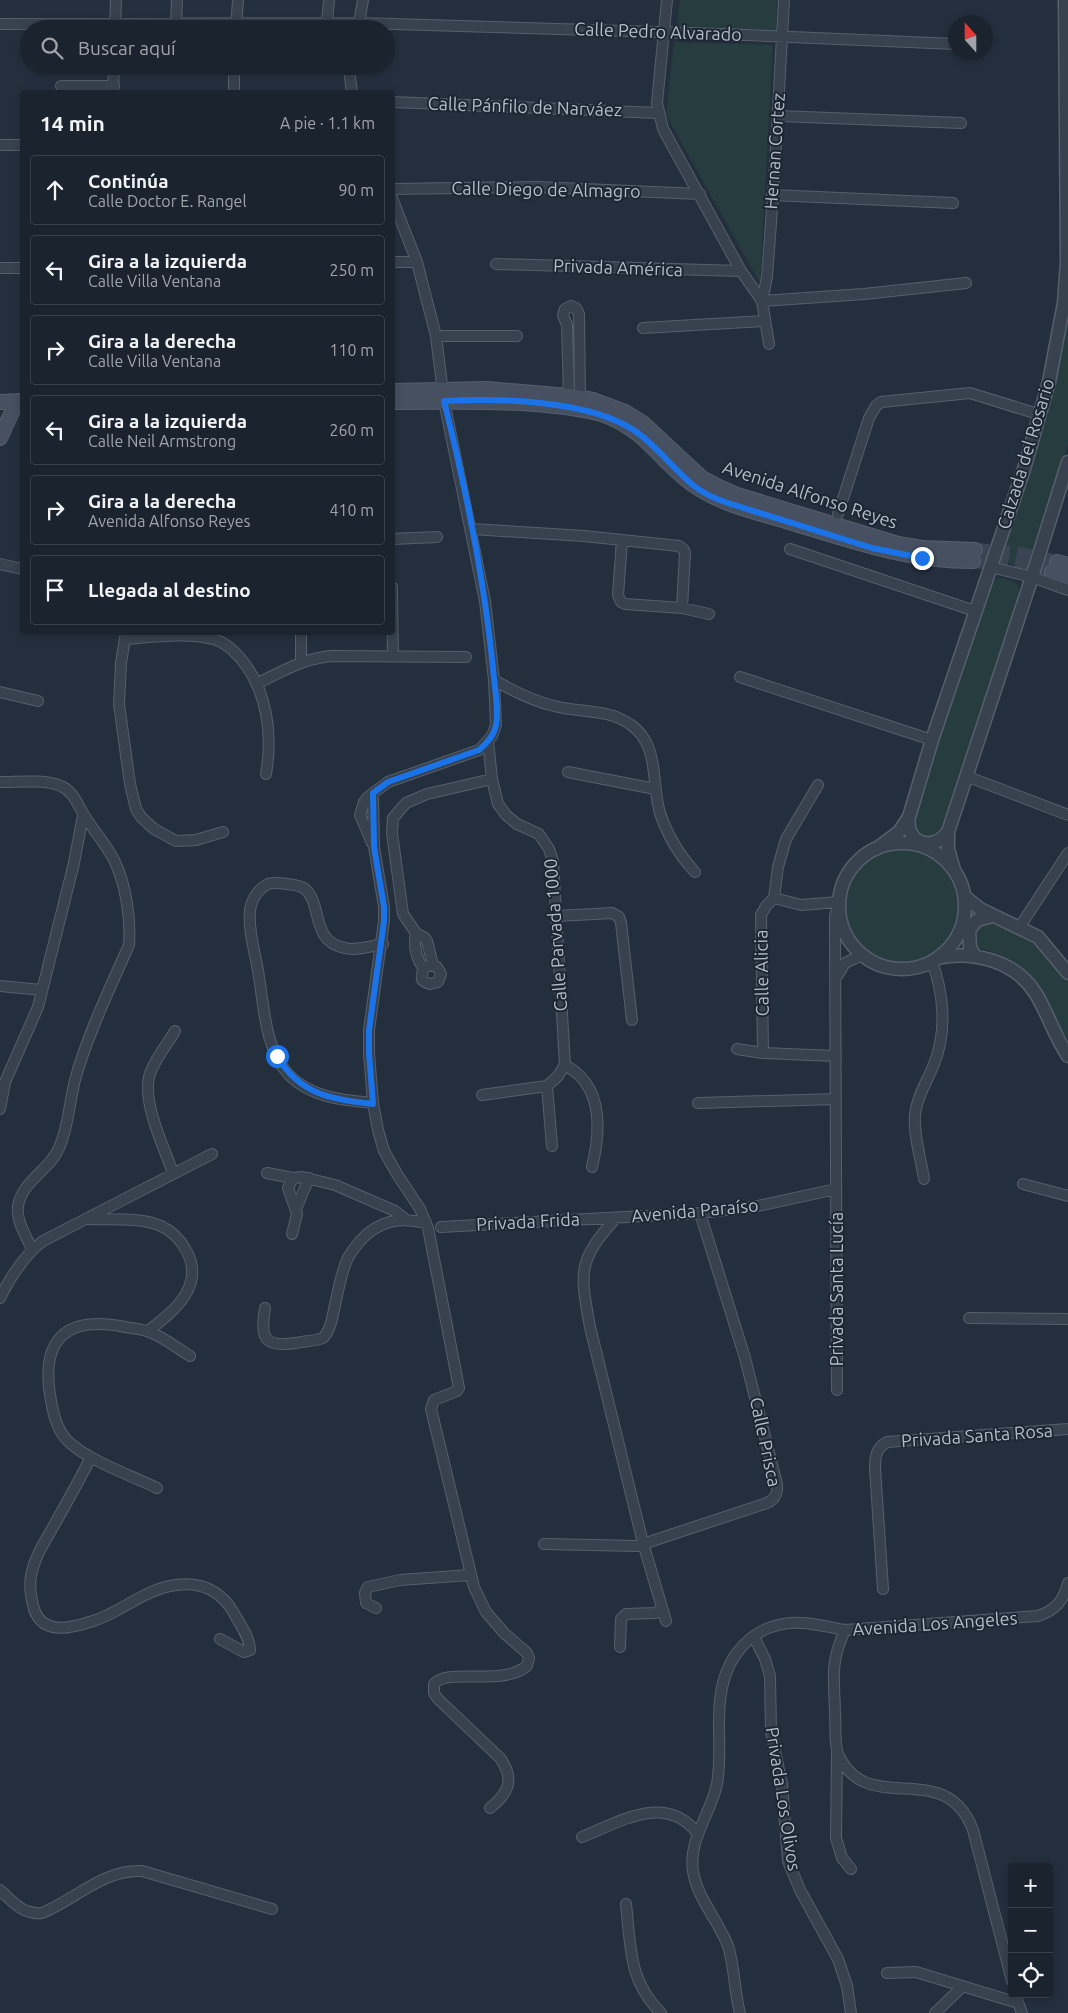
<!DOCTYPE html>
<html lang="es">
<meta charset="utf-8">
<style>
:root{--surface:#1b232e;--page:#242b36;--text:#f1f3f6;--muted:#a0a4aa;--line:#39404a}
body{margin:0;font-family:Ubuntu,sans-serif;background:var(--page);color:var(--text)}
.controls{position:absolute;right:15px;bottom:15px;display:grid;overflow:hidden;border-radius:5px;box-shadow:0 2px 8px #0003}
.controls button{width:45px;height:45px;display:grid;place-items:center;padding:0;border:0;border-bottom:1px solid var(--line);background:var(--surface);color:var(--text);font:25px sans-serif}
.compass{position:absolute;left:948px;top:15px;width:45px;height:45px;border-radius:50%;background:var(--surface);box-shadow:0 2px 8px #0003;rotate:339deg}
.stop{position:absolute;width:15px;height:15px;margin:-11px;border:4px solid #1a73e8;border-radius:50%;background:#fff}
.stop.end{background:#1a73e8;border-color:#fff;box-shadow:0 1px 5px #0008}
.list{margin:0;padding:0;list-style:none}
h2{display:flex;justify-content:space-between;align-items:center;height:65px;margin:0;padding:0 20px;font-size:21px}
h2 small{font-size:16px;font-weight:400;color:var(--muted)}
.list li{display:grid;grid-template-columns:32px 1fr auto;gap:15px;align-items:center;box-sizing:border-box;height:70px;margin:0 10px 10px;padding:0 10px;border:1px solid var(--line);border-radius:5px}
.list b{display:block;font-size:19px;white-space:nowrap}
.list p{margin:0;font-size:16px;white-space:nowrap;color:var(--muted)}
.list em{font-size:16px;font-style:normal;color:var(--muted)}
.icon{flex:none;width:28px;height:28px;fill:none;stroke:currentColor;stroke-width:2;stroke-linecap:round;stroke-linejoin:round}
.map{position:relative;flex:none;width:1068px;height:2013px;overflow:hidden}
.search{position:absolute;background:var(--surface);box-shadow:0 2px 8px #0003;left:20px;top:20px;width:375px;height:55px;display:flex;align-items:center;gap:12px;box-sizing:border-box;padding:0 18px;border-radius:28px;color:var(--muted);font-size:19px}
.panel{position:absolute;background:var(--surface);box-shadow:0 2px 8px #0003;left:20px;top:90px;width:375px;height:545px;border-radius:5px}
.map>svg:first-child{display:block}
</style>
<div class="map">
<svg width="1068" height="2013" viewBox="0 0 1068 2013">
<rect width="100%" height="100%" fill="#242f3e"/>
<path fill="#263c3f" d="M680 0H777L776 32 677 26Z
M674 42 773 45 760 283 666 115Z
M1068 314V444L1031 562C1016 572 1001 564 1003 546Z
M999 577 1012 581 1018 585 1020 593 943 833 933 840 916 834 913 818 993 582Z
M844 907a58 58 0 1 1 116 0a58 58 0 1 1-116 0Z
M987 920 1024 934 1042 947 1063 973 1068 983V1039C1054 1019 1045 992 1030 975 1017 959 993 952 974 946V926Z"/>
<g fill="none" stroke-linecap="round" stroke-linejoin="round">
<path stroke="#3a4453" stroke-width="14" stroke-dasharray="14 7" stroke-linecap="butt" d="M975 550 1016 553 1057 562
M973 561 1031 566 1052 572"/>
<g stroke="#565f6c" stroke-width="12">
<path id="minor" d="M667 0 657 103 663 129 741 271 762 301 769 344
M784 0 774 182 767 277 762 301 864 294 966 283
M327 23 329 0
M0 24 360 23 722 34 956 44
M176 24 177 0
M115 29 116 0
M236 29 238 0
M358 29 363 0
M351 66 350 78 352 92
M61 86H114
M113 92 114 66
M234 92V66
M392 102 658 113
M778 116 961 123
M0 145H22
M392 189 537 187 700 194
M772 195 953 203
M392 262H417
M496 264 741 271
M0 268H22
M643 328 765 321
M436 336H517
M569 396 567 325 563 315 565 309 571 306 576 308 579 314 580 398
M838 514 869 418 876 406 881 402 970 393 1041 415
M472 529 584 536 679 546 684 550 685 553 682 608
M392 539 437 537
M622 540 618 595 621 602 625 604 682 608 709 614
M790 549 975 611
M0 564 22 569
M990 567 1032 577 1068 590
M392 587 393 656
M126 632 121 663 119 704 130 784 136 809 141 817 154 829 176 841 196 840 223 832
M301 632V661
M125 639C153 637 186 632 213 639 225 642 233 650 241 659 267 690 273 734 266 774
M740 677 932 740
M494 680C513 691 532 701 554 706 580 713 608 708 631 725 660 745 651 783 660 813 667 834 680 856 695 872
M258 683C284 671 301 659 332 656L466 657
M0 692 38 701
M488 741 492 779 498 804 506 815 517 824 539 834 549 849 553 861 565 1065
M568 772 655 789
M966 776 1068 815
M0 782C19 782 43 779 61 786 74 792 77 804 84 815 93 830 106 844 114 860 126 884 131 919 129 945 110 988 87 1036 75 1080 69 1103 69 1126 59 1148 50 1170 22 1181 18 1206 16 1221 26 1236 32 1249
M373 793 374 847 384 907V921L369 1030V1053L373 1103 378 1130 384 1151 397 1174 420 1209 428 1228 459 1388 457 1391 434 1400 431 1409 474 1587 486 1612 504 1633 527 1653 529 1658 527 1666C501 1687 448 1667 434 1684V1693L438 1699 500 1758C515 1779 509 1793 490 1808
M372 843 360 815 364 802 368 797 388 782 479 750 492 736 496 725 494 680 485 601 444 401 436 336 417 262 392 198
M774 898 778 867 786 839 818 785
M774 898 801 905 838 902
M557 916 612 913 619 917 621 923 632 1020
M1019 928 1068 853
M416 933 425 938 427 941 433 965
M423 968 431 965 437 967 441 974 438 982 430 984C417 980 423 977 423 969 423 966 420 964 419 961 415 952 414 943 416 933L403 914 392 833 393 818 406 803 427 794 492 779
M837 976 845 963 862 955
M0 986 42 990
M737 1049 763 1053 836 1056
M763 1053 761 915 766 906 774 898
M565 1065C603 1085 601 1130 592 1167
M547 1086 552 1146
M482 1095 547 1086 558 1076 565 1065
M373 1103C343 1100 312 1098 289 1075 264 1048 264 1004 258 971 255 952 248 930 250 911 251 900 258 889 268 884 274 882 281 883 287 884 293 885 300 885 305 889 323 904 310 942 345 948 357 951 371 946 383 944
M698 1103 836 1099
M0 1109 5 1082 38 1007 74 863 83 815
M173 1173C164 1147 143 1105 149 1077 153 1061 167 1045 175 1031
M267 1173 293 1178 302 1177 335 1185 395 1211 405 1219
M924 1179C921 1158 913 1135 915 1114 917 1096 928 1080 934 1064 947 1032 944 994 932 962
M1023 1184 1068 1196
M296 1209 309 1178
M616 1218C577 1261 580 1272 590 1327L643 1543 666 1621
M89 1219C111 1220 140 1217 161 1226 172 1231 180 1239 186 1250 206 1286 174 1311 148 1331
M441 1227 700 1213 753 1207 836 1189
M292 1234 297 1214 288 1188 293 1178
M0 1298C11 1276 24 1255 43 1241L212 1154
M265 1308C260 1338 264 1348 296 1343 305 1341 315 1341 323 1338L327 1333 331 1323C336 1303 339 1279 347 1260 350 1253 355 1247 360 1241 379 1220 400 1217 426 1223
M969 1318 1068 1319
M837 1390 835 933V916L838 906
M91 1457C79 1481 66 1504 53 1527 44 1543 34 1558 31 1576 29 1587 31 1598 34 1609 43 1636 72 1628 93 1621 122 1612 144 1589 176 1585 202 1581 223 1592 235 1615 241 1626 250 1638 250 1650L244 1652 220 1639
M157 1488C132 1476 90 1461 70 1443 56 1431 53 1412 50 1395 41 1336 69 1316 125 1327 132 1328 140 1329 147 1331 162 1336 177 1348 190 1356
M544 1544 637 1546 767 1503C775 1499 778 1494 777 1484L745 1358 700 1213
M883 1589 875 1468C875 1457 876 1448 887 1442L1068 1429
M376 1608 366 1603 365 1593 368 1587 400 1580 470 1575
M845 1630C830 1663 834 1677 835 1712 836 1724 834 1743 838 1754 867 1820 945 1755 973 1830L1012 1981
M754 1637 765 1659 770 1676 771 1732 782 1784 788 1861 800 1890 838 1959 847 1986 851 2013
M620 1647 621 1619 626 1614 655 1613 662 1609
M837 1753 836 1838 842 1858 851 1869
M582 1837C620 1822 666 1792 698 1834
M0 1890C13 1902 23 1915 42 1913 76 1899 104 1869 142 1871L272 1909
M626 1904C631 1947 628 1980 661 2013
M887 1973 916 1972 1018 2003
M1015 1994 1022 2013
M740 2013C734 1991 735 1968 728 1946 718 1920 697 1898 693 1871 688 1840 711 1813 717 1784 722 1757 717 1728 720 1701 723 1666 742 1634 778 1625 799 1619 824 1626 845 1630L1038 1616C1056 1610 1063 1601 1068 1583
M935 2013 962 1987"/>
</g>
<g stroke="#565f6c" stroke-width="15">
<path id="tertiary" d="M909 817C905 843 932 853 948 832
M839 906a63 63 0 1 1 126 0a63 63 0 1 1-126 0Z
M876 849 899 832 909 817 932 740 1024 469 1049 382 1064 303 1067 262 1065 0
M954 870 948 849V832L1032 577 1068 462
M964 896 980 909 1038 937 1068 973
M975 956 970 948 969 930 977 920 993 916
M937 958C973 950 1016 961 1036 994 1048 1014 1055 1037 1068 1056"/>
</g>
<g stroke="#565f6c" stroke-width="16">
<path id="secondary" d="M392 391 487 389 569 396 593 400 625 412 643 423 689 466 702 478 717 486 737 495 898 544 922 548 975 550
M0 402 22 401
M392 402C447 402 500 400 555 406 572 408 590 410 607 416 650 433 663 466 698 488 724 505 756 512 786 521 849 540 906 561 973 561
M0 438 17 401
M1057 562 1068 565
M1052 572 1068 577"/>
</g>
<use href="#minor" stroke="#38414e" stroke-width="10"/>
<use href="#tertiary" stroke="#38414e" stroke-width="12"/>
<use href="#secondary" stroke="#465061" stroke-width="14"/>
</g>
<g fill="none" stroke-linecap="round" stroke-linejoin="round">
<path stroke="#1a73e8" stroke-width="6" d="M277 1056C300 1095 331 1099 373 1104L369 1053V1030L384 921V907L374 847 373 793 388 782 479 750C486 744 492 738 495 729 500 714 494 684 493 668 484 578 466 489 444 401 499 398 589 400 635 431 657 446 673 469 694 486 704 494 716 499 728 503L872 548 922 558"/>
</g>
<g text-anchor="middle" stroke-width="4" stroke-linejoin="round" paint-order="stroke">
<g font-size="18" fill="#b4bcc9" stroke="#1d2633">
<text transform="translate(658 32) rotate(2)" y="6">Calle Pedro Alvarado</text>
<text transform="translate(525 107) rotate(2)" y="6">Calle Pánfilo de Narváez</text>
<text transform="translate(775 151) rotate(-86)" y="6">Hernan Cortez</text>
<text transform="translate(546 190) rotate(1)" y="6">Calle Diego de Almagro</text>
<text transform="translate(618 268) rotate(2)" y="6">Privada América</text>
<text transform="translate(1026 454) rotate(-73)" y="6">Calzada del Rosario</text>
<text transform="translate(810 495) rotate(18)" y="6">Avenida Alfonso Reyes</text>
<text transform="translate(556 935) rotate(-94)" y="6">Calle Parvada 1000</text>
<text transform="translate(762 973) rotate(-91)" y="6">Calle Alicia</text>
<text transform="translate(695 1211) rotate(-5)" y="6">Avenida Paraíso</text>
<text transform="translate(528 1222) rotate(-3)" y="6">Privada Frida</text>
<text transform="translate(837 1289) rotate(-90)" y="6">Privada Santa Lucía</text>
<text transform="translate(977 1436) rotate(-4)" y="6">Privada Santa Rosa</text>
<text transform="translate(765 1442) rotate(78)" y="6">Calle Prisca</text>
<text transform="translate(935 1624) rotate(-4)" y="6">Avenida Los Angeles</text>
<text transform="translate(783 1799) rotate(81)" y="6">Privada Los Olivos</text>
</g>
</g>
</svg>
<div class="controls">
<button>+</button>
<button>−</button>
<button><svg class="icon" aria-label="locate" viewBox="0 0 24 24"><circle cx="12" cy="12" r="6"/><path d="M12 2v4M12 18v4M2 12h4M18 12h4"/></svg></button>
</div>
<svg class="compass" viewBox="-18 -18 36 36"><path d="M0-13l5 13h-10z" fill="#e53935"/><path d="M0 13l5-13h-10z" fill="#a0a4aa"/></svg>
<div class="stop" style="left:277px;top:1056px"></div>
<div class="stop end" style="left:922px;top:558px"></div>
<div class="search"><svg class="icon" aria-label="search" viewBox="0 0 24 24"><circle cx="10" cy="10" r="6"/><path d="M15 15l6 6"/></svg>Buscar aquí</div>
<section class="panel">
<h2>14 min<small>A pie · 1.1 km</small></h2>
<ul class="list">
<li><svg class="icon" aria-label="ahead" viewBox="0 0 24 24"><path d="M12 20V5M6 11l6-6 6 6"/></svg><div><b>Continúa</b><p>Calle Doctor E. Rangel</p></div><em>90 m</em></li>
<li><svg class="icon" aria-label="left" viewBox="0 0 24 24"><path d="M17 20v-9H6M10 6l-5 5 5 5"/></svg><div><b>Gira a la izquierda</b><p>Calle Villa Ventana</p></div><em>250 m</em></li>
<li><svg class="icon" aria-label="right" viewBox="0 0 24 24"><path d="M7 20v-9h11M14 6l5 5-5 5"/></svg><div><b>Gira a la derecha</b><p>Calle Villa Ventana</p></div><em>110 m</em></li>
<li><svg class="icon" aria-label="left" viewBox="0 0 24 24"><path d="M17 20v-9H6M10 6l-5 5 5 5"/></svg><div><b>Gira a la izquierda</b><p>Calle Neil Armstrong</p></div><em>260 m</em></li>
<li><svg class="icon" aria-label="right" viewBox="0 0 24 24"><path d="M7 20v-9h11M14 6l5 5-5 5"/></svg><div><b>Gira a la derecha</b><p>Avenida Alfonso Reyes</p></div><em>410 m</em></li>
<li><svg class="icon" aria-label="arrive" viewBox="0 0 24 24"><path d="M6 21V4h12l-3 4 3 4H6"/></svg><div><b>Llegada al destino</b></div></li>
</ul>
</section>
</div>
